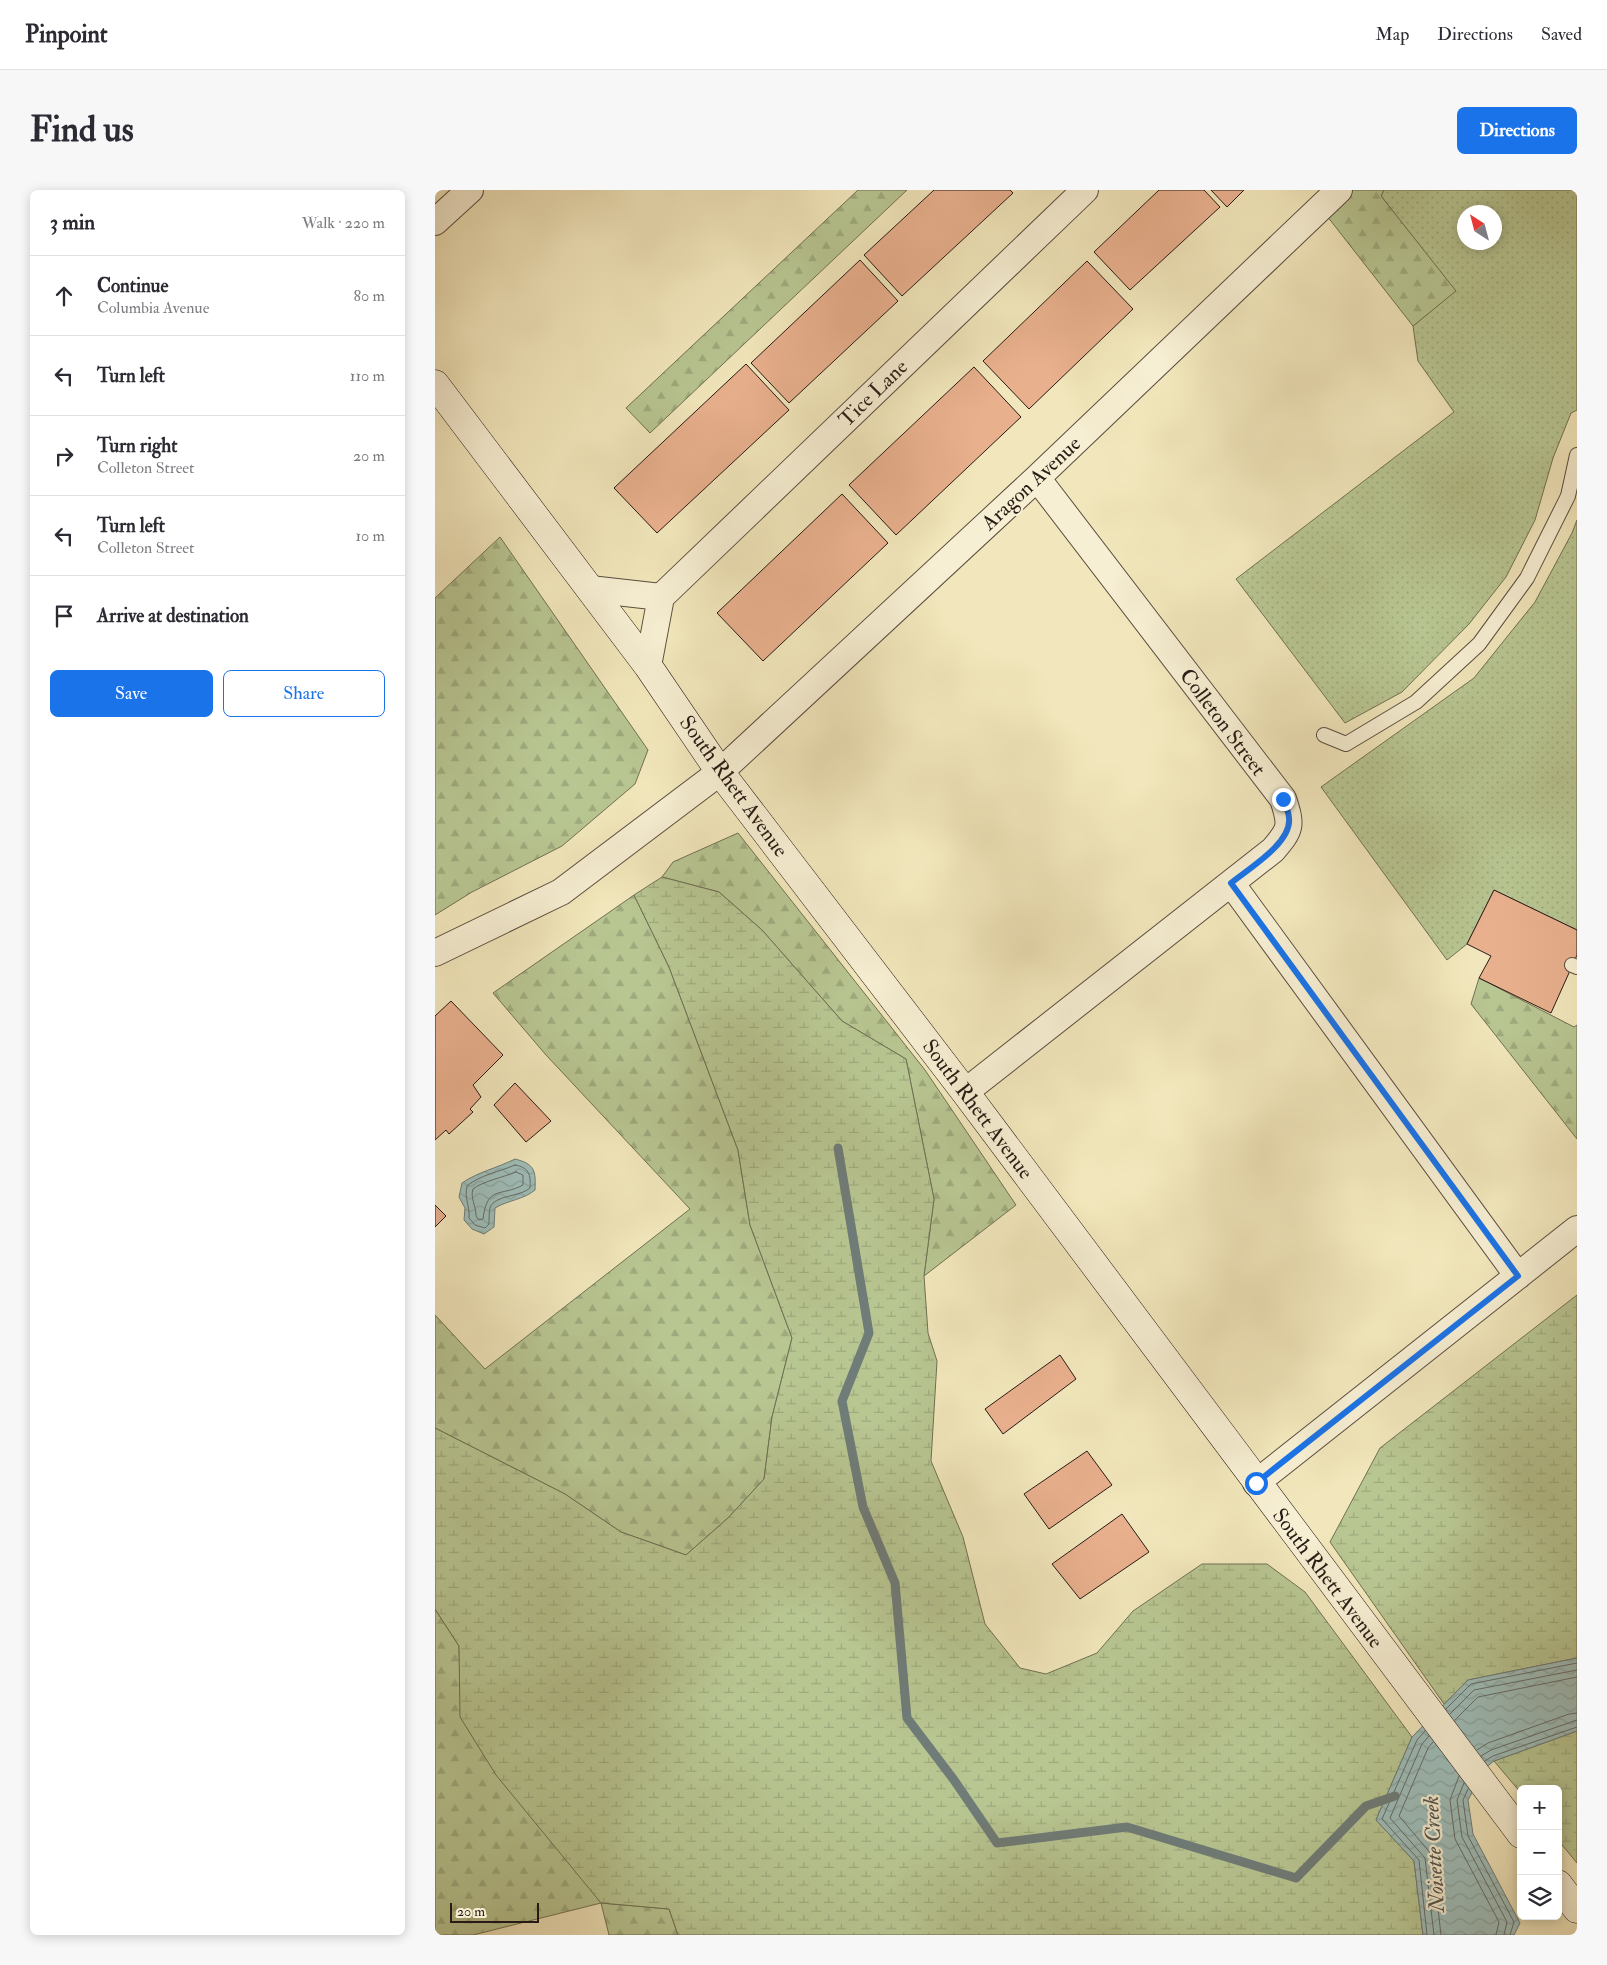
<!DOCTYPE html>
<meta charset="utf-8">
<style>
:root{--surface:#fff;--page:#f7f7f7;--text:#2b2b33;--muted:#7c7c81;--line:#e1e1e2;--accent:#1a73e8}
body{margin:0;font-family:"IM FELL Double Pica",serif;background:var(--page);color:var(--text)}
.controls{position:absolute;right:15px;bottom:15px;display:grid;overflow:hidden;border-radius:8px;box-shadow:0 2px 12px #0003}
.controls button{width:45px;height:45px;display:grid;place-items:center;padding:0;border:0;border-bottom:1px solid var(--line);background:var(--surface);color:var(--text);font:25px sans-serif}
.compass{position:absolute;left:1022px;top:15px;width:45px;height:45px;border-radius:50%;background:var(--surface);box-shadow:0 2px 12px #0003;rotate:324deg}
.scale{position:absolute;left:15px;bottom:12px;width:89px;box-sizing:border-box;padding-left:5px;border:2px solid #281a15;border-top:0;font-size:14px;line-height:18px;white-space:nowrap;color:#281a15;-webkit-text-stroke:4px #f7efd3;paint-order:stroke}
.stop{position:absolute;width:15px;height:15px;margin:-11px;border:4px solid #1a73e8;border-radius:50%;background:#fff}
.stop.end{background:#1a73e8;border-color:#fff;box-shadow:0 1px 5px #0008}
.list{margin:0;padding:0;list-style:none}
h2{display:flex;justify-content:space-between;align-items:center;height:65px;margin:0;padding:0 20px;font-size:21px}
h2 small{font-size:16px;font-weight:400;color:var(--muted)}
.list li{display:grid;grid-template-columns:32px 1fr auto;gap:15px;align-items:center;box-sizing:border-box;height:80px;padding:0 20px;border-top:1px solid var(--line)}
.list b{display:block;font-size:19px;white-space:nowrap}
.list p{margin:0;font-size:16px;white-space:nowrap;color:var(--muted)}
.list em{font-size:16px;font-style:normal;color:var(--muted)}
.actions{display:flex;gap:10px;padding:15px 20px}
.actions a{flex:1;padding:11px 0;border:1px solid var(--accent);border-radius:8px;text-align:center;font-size:18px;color:var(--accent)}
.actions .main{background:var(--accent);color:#fff}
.icon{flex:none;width:28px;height:28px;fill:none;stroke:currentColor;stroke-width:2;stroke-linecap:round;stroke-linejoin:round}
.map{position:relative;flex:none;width:1142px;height:1745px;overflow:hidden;border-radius:8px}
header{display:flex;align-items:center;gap:30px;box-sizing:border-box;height:70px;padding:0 25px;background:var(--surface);border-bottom:1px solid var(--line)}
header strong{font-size:24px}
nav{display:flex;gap:28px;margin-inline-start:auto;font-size:18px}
.intro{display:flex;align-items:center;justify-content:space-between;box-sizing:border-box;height:120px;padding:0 30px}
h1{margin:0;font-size:35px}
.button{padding:12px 22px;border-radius:8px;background:var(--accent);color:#fff;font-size:18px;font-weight:700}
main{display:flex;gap:30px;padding:0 30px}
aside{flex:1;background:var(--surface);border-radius:8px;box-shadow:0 2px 12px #0003}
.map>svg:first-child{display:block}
</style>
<header>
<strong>Pinpoint</strong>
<nav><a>Map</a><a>Directions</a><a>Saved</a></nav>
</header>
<div class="intro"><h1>Find us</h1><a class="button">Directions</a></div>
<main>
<aside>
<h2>3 min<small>Walk · 220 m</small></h2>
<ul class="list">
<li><svg class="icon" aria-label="ahead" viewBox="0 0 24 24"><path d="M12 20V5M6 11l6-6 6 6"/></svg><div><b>Continue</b><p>Columbia Avenue</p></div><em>80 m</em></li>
<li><svg class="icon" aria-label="left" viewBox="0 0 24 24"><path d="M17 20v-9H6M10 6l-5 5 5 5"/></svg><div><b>Turn left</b></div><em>110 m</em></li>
<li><svg class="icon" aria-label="right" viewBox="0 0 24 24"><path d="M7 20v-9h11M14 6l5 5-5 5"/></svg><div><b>Turn right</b><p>Colleton Street</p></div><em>20 m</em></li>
<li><svg class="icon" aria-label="left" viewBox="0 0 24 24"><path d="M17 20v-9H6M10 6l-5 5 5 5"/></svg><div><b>Turn left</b><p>Colleton Street</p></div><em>10 m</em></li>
<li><svg class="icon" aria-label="arrive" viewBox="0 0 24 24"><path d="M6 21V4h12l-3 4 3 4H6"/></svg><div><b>Arrive at destination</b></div></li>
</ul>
<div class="actions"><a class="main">Save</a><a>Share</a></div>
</aside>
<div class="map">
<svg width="1142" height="1745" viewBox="0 0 1142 1745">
<defs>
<pattern id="grass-dots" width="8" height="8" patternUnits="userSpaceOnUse" patternTransform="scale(1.25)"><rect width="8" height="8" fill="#b8c692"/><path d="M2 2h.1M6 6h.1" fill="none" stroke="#9eaa7d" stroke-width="1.8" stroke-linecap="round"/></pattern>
<pattern id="forest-firs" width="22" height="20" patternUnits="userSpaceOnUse" patternTransform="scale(1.25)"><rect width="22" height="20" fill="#b8c692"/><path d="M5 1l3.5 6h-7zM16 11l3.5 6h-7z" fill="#9eaa7d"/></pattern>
<pattern id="wetland-marsh" width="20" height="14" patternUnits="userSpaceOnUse" patternTransform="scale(1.25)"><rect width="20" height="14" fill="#b8c692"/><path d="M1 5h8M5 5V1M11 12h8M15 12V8" fill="none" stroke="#9eaa7d"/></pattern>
<pattern id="water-waves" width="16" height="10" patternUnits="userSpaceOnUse" patternTransform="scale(1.25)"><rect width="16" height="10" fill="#9fbeba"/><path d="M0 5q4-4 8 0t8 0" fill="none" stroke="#89a39f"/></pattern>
</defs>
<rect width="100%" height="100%" fill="#f2e7bc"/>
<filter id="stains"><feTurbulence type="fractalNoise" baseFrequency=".004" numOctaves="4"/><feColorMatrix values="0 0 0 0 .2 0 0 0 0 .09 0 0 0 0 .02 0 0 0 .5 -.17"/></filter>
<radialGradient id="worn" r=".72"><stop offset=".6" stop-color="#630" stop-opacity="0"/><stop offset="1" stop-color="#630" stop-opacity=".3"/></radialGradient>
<path fill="url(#grass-dots)" stroke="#707054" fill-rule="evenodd" d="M949 0H1142V220L1136 223 1118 268 1100 330 1071 387 1034 434 967 502 910 533 801 389 1019 222 983 171 978 136 1020 101 946 6ZM1030 22H1060V52H1030Z
M1142 330V740L1059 700 1032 754 1012 770 886 597 1039 488 1100 412 1137 343Z"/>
<path fill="url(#forest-firs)" stroke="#707054" d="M423 0H472L215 243 191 218Z
M904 0H949L946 6 1021 101 978 136 892 26Z
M65 347 213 560 200 594 127 656 37 702 0 725V408Z
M303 643 490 880 581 1015 489 1086 499 1009 471 869 407 831 327 740 284 702 227 687 238 672Z
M199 705 234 777 303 960 315 1035 357 1148 337 1227 329 1289 293 1328 251 1365 186 1342 130 1304 0 1238V1125L50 1179 255 1019 111 865 58 803Z
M1044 788 1139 837 1142 835V949L1036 814Z
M0 1419 24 1456 26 1527 166 1713 234 1719 243 1745H174L166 1713 38 1745H0Z"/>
<path fill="url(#wetland-marsh)" stroke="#707054" d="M227 687 284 702 327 740 407 831 471 869 499 1009 489 1086 493 1143 502 1171 496 1271 528 1347 550 1434 585 1478 611 1484 662 1463 698 1421 767 1374H832L870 1402 977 1547 941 1630 979 1671 988 1745H243L234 1719 166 1713 61 1585 25 1527 24 1456 0 1419V1238L130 1304 186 1342 251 1365 293 1328 329 1289 337 1227 357 1148 315 1035 303 960 234 777 199 705Z
M1142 1105V1468L1033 1490 1009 1514 895 1352 945 1258Z
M1142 1541V1673L1123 1650V1599H1086V1603L1059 1571Z"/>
<path fill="url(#water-waves)" stroke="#6f7c78" d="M80 969C100 974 101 981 100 1000 88 1010 73 1010 60 1018L59 1037 49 1044 37 1039 29 1030 30 1018 24 1007 27 993C43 982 62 978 80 969Z
M1142 1468V1541L1059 1571 1050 1578 1033 1610 1038 1644 1085 1733 1079 1745H988L979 1671 941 1630 977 1547 1033 1490Z"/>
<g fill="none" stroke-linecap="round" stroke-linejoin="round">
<path stroke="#646c68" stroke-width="1" d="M80 975C94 977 96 985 95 998 85 1007 59 1005 55 1018 54 1022 54 1029 54 1034L50 1038 40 1035 34 1028C35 1015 29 1009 32 996 45 985 64 982 80 975Z
M81 982 88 985V995C66 1007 52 995 48 1029L44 1030 41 1026C41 1015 35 1008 38 999 46 992 69 987 81 982Z
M1011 1519 1036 1494 1142 1473
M1015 1524 1039 1500 1142 1480
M1020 1530 1043 1507 1142 1487
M990 1541 982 1550 947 1629 984 1670 992 1745
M994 1546 987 1554 955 1628 990 1668 999 1745
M998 1552 993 1558 964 1626 997 1665 1006 1745
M1042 1560 1053 1553 1134 1524 1142 1523
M1046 1566 1056 1560 1142 1530
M1050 1571 1058 1566 1142 1537
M1024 1586 1015 1610 1020 1649 1064 1732 1061 1745
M1029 1593 1022 1610 1027 1647 1072 1732 1069 1745
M1033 1599 1028 1610 1033 1646 1079 1732 1075 1745"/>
<path stroke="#6f7c78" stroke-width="9" d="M403 958 434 1143 407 1211 428 1317 460 1393 472 1528 519 1590 562 1653 692 1637 861 1688 931 1616 960 1606"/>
</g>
<path fill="#e9b08e" stroke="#281a15" d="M499 0H575L578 3 467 106 429 65Z
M724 0H769L785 17 695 100 659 62Z
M776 0H809L792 17Z
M425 70 463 111 354 213 316 173Z
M652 71 698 119 594 219 548 171Z
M311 174 354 220 222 343 179 298Z
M539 177 586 227 461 345 414 295Z
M407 304 453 353 328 471 282 423Z
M1059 700 1142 740V765L1116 823 1044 788 1056 766 1032 754Z
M16 811 68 865 38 895 46 907 35 919 38 922 14 944 11 940 0 950V826Z
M80 893 116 931 91 952 59 915Z
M0 1015 11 1026 0 1037Z
M625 1165 641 1189 568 1244 550 1219Z
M652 1261 677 1295 614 1339 589 1304Z
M687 1324 714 1362 645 1409 617 1374Z"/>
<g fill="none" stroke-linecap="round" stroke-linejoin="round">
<g stroke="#5a4d3f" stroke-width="16">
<path id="lane" d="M889 545 911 554 981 512 1044 454 1092 388 1133 306 1142 265
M1137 775 1142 777"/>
</g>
<g stroke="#5a4d3f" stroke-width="28">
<path id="street" d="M0 32 35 0
M155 399 226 407
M226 407 650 0
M213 476 226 407
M796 693 1083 1086
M0 763 126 702 285 582 602 288 904 0
M530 902 838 660C856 639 857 636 848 609L602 288
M821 1293 1142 1039"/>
</g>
<g stroke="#281a15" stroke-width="29">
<path id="secondary" d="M0 194 213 476 285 582 530 902 1086 1644
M1123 1694 1142 1719"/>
</g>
<use href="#lane" stroke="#f7efd3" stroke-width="14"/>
<use href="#street" stroke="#f7efd3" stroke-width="26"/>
<use href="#secondary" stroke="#f7efd3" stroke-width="28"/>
</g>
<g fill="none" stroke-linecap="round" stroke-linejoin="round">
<path stroke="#1a73e8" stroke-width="6" d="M821 1293 1083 1086 796 693C813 679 857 653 854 628 854 622 850 615 848 609"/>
</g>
<g text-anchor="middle" stroke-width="4.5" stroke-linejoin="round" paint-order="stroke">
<g font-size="21" fill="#281a15" stroke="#f7efd3">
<text transform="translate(438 203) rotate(-44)" y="7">Tice Lane</text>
<text transform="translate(596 293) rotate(-43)" y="7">Aragon Avenue</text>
<text transform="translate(788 532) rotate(53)" y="7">Colleton Street</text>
<text transform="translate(299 596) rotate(54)" y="7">South Rhett Avenue</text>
<text transform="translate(543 919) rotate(53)" y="7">South Rhett Avenue</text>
<text transform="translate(893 1388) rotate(53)" y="7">South Rhett Avenue</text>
</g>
<g font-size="22" font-style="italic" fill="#52534f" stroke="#f7efd3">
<text transform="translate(998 1664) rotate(-93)" y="8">Noisette Creek</text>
</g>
</g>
<rect width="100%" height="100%" filter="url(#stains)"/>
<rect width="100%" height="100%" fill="url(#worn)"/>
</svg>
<div class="controls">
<button>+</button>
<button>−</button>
<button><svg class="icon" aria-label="layers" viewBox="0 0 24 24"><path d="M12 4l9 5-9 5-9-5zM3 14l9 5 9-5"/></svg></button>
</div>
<svg class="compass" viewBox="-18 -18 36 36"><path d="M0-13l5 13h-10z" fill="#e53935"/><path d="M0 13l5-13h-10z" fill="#7c7c81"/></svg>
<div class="scale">20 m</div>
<div class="stop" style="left:821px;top:1293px"></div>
<div class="stop end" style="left:848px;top:609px"></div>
</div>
</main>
